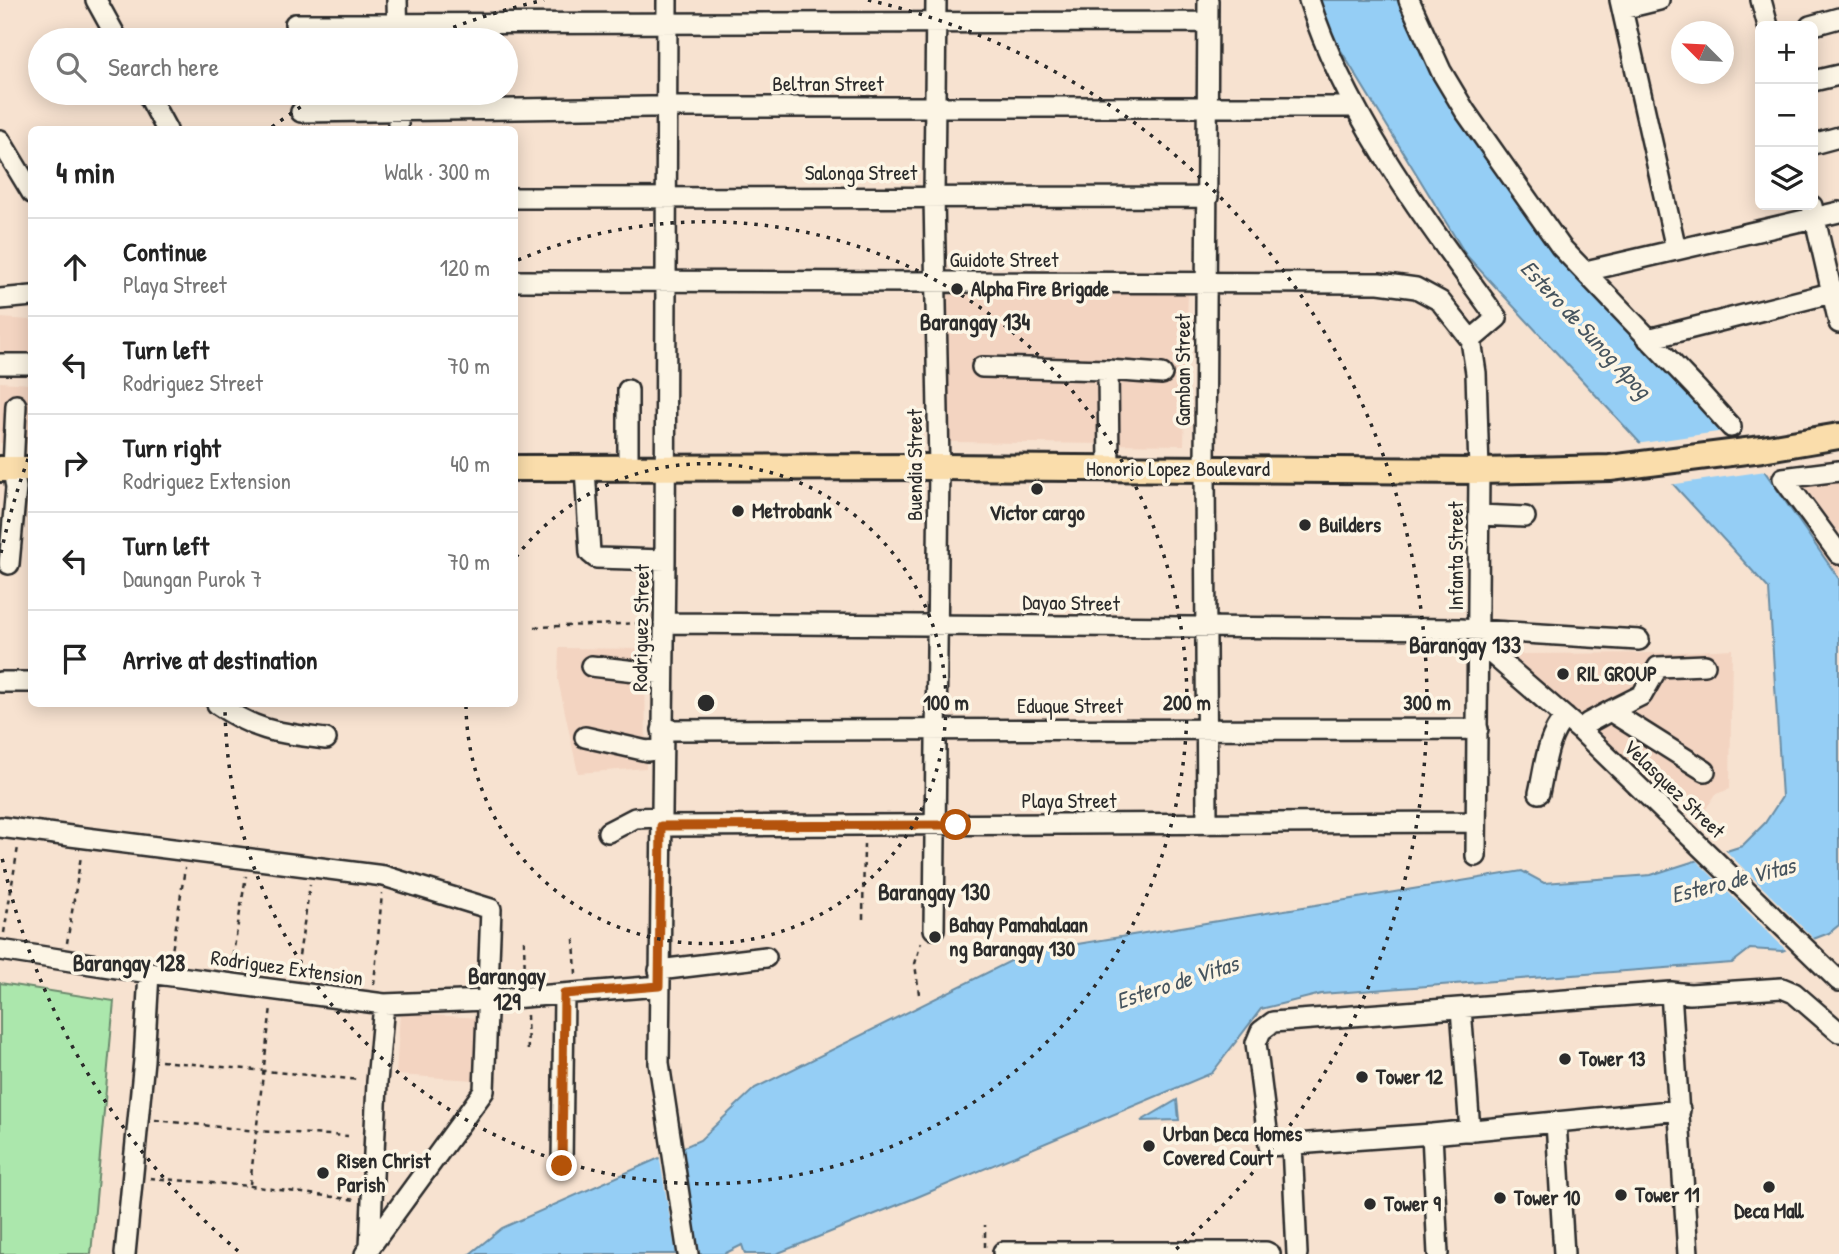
<!DOCTYPE html>
<meta charset="utf-8">
<style>
:root{--surface:#fff;--page:#f6f6f6;--text:#222;--muted:#767676;--line:#e0e0e0}
body{margin:0;font-family:"Patrick Hand",sans-serif;background:var(--page);color:var(--text)}
.controls{position:absolute;right:21px;top:21px;display:grid;overflow:hidden;border-radius:10px;box-shadow:0 4px 18px #0003}
.controls button{width:63px;height:63px;display:grid;place-items:center;padding:0;border:0;border-bottom:2px solid var(--line);background:var(--surface);color:var(--text);font:35px sans-serif}
.compass{position:absolute;left:1671px;top:21px;width:63px;height:63px;border-radius:50%;background:var(--surface);box-shadow:0 4px 18px #0003;rotate:294deg}
.stop{position:absolute;width:21px;height:21px;margin:-16px;border:5px solid #b45309;border-radius:50%;background:#fff}
.stop.end{background:#b45309;border-color:#fff;box-shadow:0 2px 7px #0008}
.list{margin:0;padding:0;list-style:none}
h2{display:flex;justify-content:space-between;align-items:center;height:91px;margin:0;padding:0 28px;font-size:30px}
h2 small{font-size:23px;font-weight:400;color:var(--muted)}
.list li{display:grid;grid-template-columns:46px 1fr auto;gap:21px;align-items:center;box-sizing:border-box;height:98px;padding:0 28px;border-top:2px solid var(--line)}
.list b{display:block;font-size:26px;white-space:nowrap}
.list p{margin:0;font-size:23px;white-space:nowrap;color:var(--muted)}
.list em{font-size:23px;font-style:normal;color:var(--muted)}
.icon{flex:none;width:38px;height:38px;fill:none;stroke:currentColor;stroke-width:2;stroke-linecap:round;stroke-linejoin:round}
.map{position:relative;flex:none;width:1839px;height:1254px;overflow:hidden}
.search{position:absolute;background:var(--surface);box-shadow:0 4px 18px #0003;left:28px;top:28px;width:490px;height:77px;display:flex;align-items:center;gap:18px;box-sizing:border-box;padding:0 24px;border-radius:38px;color:var(--muted);font-size:26px}
.panel{position:absolute;background:var(--surface);box-shadow:0 4px 18px #0003;left:28px;top:126px;width:490px;height:581px;border-radius:10px}
.map>svg:first-child{display:block}
</style>
<div class="map">
<svg width="1839" height="1254" viewBox="0 0 1839 1254">
<rect width="100%" height="100%" fill="#f7e2d0"/>
<filter id="ink" filterUnits="userSpaceOnUse"><feTurbulence type="fractalNoise" baseFrequency=".0143" numOctaves="2"/><feDisplacementMap in="SourceGraphic" scale="14" xChannelSelector="R" yChannelSelector="G"/><feConvolveMatrix kernelMatrix="1 2 1 2 8 2 1 2 1" color-interpolation-filters="sRGB"/></filter>
<g filter="url(#ink)">
<path fill="#f3d4c1" d="M1188 291 1184 445 950 442 944 295Z
M0 318 31 320V357H0Z
M0 382 31 384V444L0 443Z
M1766 472 1799 480 1839 473V579Z
M559 648 645 649 646 768 578 773 558 680Z
M1732 649 1730 789 1716 794 1703 813 1669 787 1661 795 1501 654 1665 653Z
M400 1013 480 1018 475 1080 396 1075Z"/>
<path fill="#abe7ac" stroke="#6b896c" stroke-width="2" d="M0 983 114 1001 91 1254H0Z"/>
<path fill="#95cef5" stroke="#6b8da4" stroke-width="2" d="M1320 0H1407L1562 253 1765 472 1839 579V925L1829 933 1782 951 1750 949 1732 963 1321 994 1261 1009 1212 1073 915 1198 776 1254H745L742 1245 724 1254H470L502 1228 700 1140 755 1088 1029 952 1522 871 1544 883 1651 875 1742 846 1765 823 1782 797 1769 589 1662 472 1641 444 1466 255 1326 26Z
M1177 1100 1179 1120 1141 1121Z"/>
<path fill="#f7e2d0" d="M1731 430 1765 467 1766 471 1669 485 1636 444Z
M1723 848 1817 942 1789 953 1694 858Z
M681 1145 700 1254H676L659 1154Z"/>
<g fill="none" stroke-linecap="round" stroke-linejoin="round">
<g stroke="#2b2b2b" stroke-width="24">
<path id="minor" d="M96 0 118 40
M397 0 398 40
M667 0 665 560 659 1063 688 1254
M1309 0C1347 118 1425 219 1497 318L1471 340
M1409 0 1441 71 1465 111 1561 247 1697 389 1731 427
M1620 0 1676 249
M1761 0 1768 26
M1622 9 1659 0
M295 24 1208 22
M1810 26 1839 18
M1813 81 1839 75
M147 93 167 130
M398 93V130
M301 112 650 107H1355
M0 140 32 193
M1813 144 1839 137
M514 198 1208 197
M1812 206 1839 323
M1586 271 1839 212
M514 281 1379 283 1416 288 1440 301 1471 340 1476 373 1479 471 1476 856
M0 299 32 296
M1648 339 1839 291
M0 364H32
M982 367 1108 370 1109 468
M1108 370 1162 374
M585 468 590 553 596 558 665 560
M628 468V390
M1839 471 1783 478 1839 554
M1479 515 1525 517
M9 564 16 488 13 469 16 405
M664 623 1460 629 1639 640
M1479 633 1492 654 1581 731 1839 981
M591 666 663 674
M0 682H32
M217 704C257 732 279 733 326 739
M1610 711 1642 695 1658 667 1705 665
M662 730 1478 729
M1581 731 1588 723 1610 711 1705 771
M585 737 647 751 662 749
M1539 793C1545 767 1546 738 1565 717
M1207 824 1205 469 1208 0
M661 826 1476 822
M0 827 384 876 491 909 484 1091 365 1254
M608 832 635 818 661 817
M934 929 939 467 934 196 936 0
M0 950 149 973 384 1004 487 1000 659 986
M659 970 766 957
M1671 992 1688 1254
M1461 1008 1470 1131
M1680 1110 1432 1134 1269 1146 1256 1043 1261 1031 1273 1022 1671 992 1690 994 1782 988 1794 993 1839 1032
M1556 1122 1564 1254
M1432 1134 1438 1254
M1292 1144 1297 1254
M562 1166 564 994
M370 1248 377 1082 384 1004
M1003 1252H1266L1270 1254
M125 1254 144 1060 149 973"/>
</g>
<g stroke="#2b2b2b" stroke-width="30">
<path id="major" d="M514 468 939 467 1479 471 1610 468 1762 449 1839 436
M0 469H32"/>
</g>
<path stroke="#2b2b2b" stroke-width="2.5" stroke-dasharray="5 5" stroke-linecap="butt" d="M535 627 647 623
M863 919 864 842
M4 933 18 847
M574 939 576 974
M524 940 525 980
M67 943 81 856
M171 958 185 868
M231 966 246 876
M296 975 310 885
M374 984 382 893
M919 994 915 964 921 942
M527 1015 528 1054
M161 1061 360 1080
M155 1120 257 1131 348 1136
M150 1178 250 1186 356 1200
M250 1184 271 1007
M985 1247V1225"/>
<use href="#minor" stroke="#fcf5e5" stroke-width="19"/>
<use href="#major" stroke="#faddab" stroke-width="24"/>
</g>
</g>
<g fill="none" stroke-linecap="round" stroke-linejoin="round" filter="url(#ink)">
<path stroke="#b45309" stroke-width="9" d="M562 1166 564 994 659 986 661 826 956 825"/>
</g>
<g fill="none" stroke="#2b2b2b" stroke-width="3.5" stroke-dasharray="3.5 7">
<path d="M516 557A240 240 0 1 1 466 705"/>
<path d="M518 260A481 481 0 1 1 225 707"/>
<path d="M238 1251A721 721 0 0 1 1 853M1 553A721 721 0 0 1 31 451M272 127A721 721 0 0 1 319 95M424 39A721 721 0 0 1 544 0M868 0A721 721 0 0 1 1174 1251"/>
</g>
<g fill="#2b2b2b" stroke="#fcf5e5" stroke-width="2.5">
<circle cx="957" cy="289" r="7"/>
<circle cx="1037" cy="489" r="7"/>
<circle cx="738" cy="511" r="7"/>
<circle cx="1305" cy="525" r="7"/>
<circle cx="1563" cy="674" r="7"/>
<circle cx="935" cy="937" r="7"/>
<circle cx="1565" cy="1059" r="7"/>
<circle cx="1362" cy="1077" r="7"/>
<circle cx="1149" cy="1146" r="7"/>
<circle cx="323" cy="1173" r="7"/>
<circle cx="1769" cy="1187" r="7"/>
<circle cx="1621" cy="1195" r="7"/>
<circle cx="1500" cy="1198" r="7"/>
<circle cx="1370" cy="1204" r="7"/>
</g>
<g text-anchor="middle" stroke-width="7" stroke-linejoin="round" paint-order="stroke">
<g font-size="21" fill="#2b2b2b" stroke="#fcf5e5">
<text x="828" y="91">Beltran Street</text>
<text x="861" y="180">Salonga Street</text>
<text x="1004" y="267">Guidote Street</text>
<text transform="translate(1183 370) rotate(-90)" y="7">Gamban Street</text>
<text transform="translate(915 465) rotate(-90)" y="7">Buendia Street</text>
<text x="1178" y="476">Honorio Lopez Boulevard</text>
<text transform="translate(1456 556) rotate(-90)" y="7">Infanta Street</text>
<text transform="translate(1071 603) rotate(1)" y="7">Dayao Street</text>
<text transform="translate(641 628) rotate(-89)" y="7">Rodriguez Street</text>
<text x="1070" y="713">Eduque Street</text>
<text transform="translate(1674 789) rotate(44)" y="7">Velasquez Street</text>
<text x="1069" y="808">Playa Street</text>
<text transform="translate(287 968) rotate(8)" y="7">Rodriguez Extension</text>
</g>
<g font-size="21" font-weight="bold" fill="#2b2b2b" stroke="#fcf5e5" text-anchor="start">
<text x="971" y="296">Alpha Fire Brigade</text>
<text x="752" y="518">Metrobank</text>
<text x="1037" y="520" text-anchor="middle">Victor cargo</text>
<text x="1319" y="532">Builders</text>
<text x="1577" y="681">RIL GROUP</text>
<text x="949" y="932">Bahay Pamahalaan<tspan x="949" dy="24">ng Barangay 130</tspan></text>
<text x="1579" y="1066">Tower 13</text>
<text x="1376" y="1084">Tower 12</text>
<text x="1163" y="1141">Urban Deca Homes<tspan x="1163" dy="24">Covered Court</tspan></text>
<text x="337" y="1168">Risen Christ<tspan x="337" dy="24">Parish</tspan></text>
<text x="1635" y="1202">Tower 11</text>
<text x="1514" y="1205">Tower 10</text>
<text x="1384" y="1211">Tower 9</text>
<text x="1769" y="1218" text-anchor="middle">Deca Mall</text>
</g>
<g font-size="23" font-weight="bold" fill="#2b2b2b" stroke="#fcf5e5">
<text x="975" y="330">Barangay 134</text>
<text x="1465" y="653">Barangay 133</text>
<text x="934" y="900">Barangay 130</text>
<text x="129" y="971">Barangay 128</text>
<text x="507" y="984">Barangay<tspan x="507" dy="26">129</tspan></text>
</g>
<g font-size="23" font-style="italic" fill="#46545e" stroke="#fcf5e5">
<text transform="translate(1586 329) rotate(47)" y="8">Estero de Sunog Apog</text>
<text transform="translate(1733 880) rotate(-14)" y="8">Estero de Vitas</text>
<text transform="translate(1177 982) rotate(-18)" y="8">Estero de Vitas</text>
</g>
</g>
<circle cx="706" cy="703" r="10" fill="#2b2b2b" stroke="#fcf5e5" stroke-width="3.5"/>
<g font-size="21" text-anchor="middle" font-weight="bold" fill="#2b2b2b" stroke="#fcf5e5" stroke-width="7" stroke-linejoin="round" paint-order="stroke">
<text x="946" y="710">100 m</text>
<text x="1187" y="710">200 m</text>
<text x="1427" y="710">300 m</text>
</g>
</svg>
<div class="controls">
<button>+</button>
<button>−</button>
<button><svg class="icon" aria-label="layers" viewBox="0 0 24 24"><path d="M12 4l9 5-9 5-9-5zM3 14l9 5 9-5"/></svg></button>
</div>
<svg class="compass" viewBox="-18 -18 36 36"><path d="M0-13l5 13h-10z" fill="#e53935"/><path d="M0 13l5-13h-10z" fill="#767676"/></svg>
<div class="stop" style="left:956px;top:825px"></div>
<div class="stop end" style="left:562px;top:1166px"></div>
<div class="search"><svg class="icon" aria-label="search" viewBox="0 0 24 24"><circle cx="10" cy="10" r="6"/><path d="M15 15l6 6"/></svg>Search here</div>
<section class="panel">
<h2>4 min<small>Walk · 300 m</small></h2>
<ul class="list">
<li><svg class="icon" aria-label="ahead" viewBox="0 0 24 24"><path d="M12 20V5M6 11l6-6 6 6"/></svg><div><b>Continue</b><p>Playa Street</p></div><em>120 m</em></li>
<li><svg class="icon" aria-label="left" viewBox="0 0 24 24"><path d="M17 20v-9H6M10 6l-5 5 5 5"/></svg><div><b>Turn left</b><p>Rodriguez Street</p></div><em>70 m</em></li>
<li><svg class="icon" aria-label="right" viewBox="0 0 24 24"><path d="M7 20v-9h11M14 6l5 5-5 5"/></svg><div><b>Turn right</b><p>Rodriguez Extension</p></div><em>40 m</em></li>
<li><svg class="icon" aria-label="left" viewBox="0 0 24 24"><path d="M17 20v-9H6M10 6l-5 5 5 5"/></svg><div><b>Turn left</b><p>Daungan Purok 7</p></div><em>70 m</em></li>
<li><svg class="icon" aria-label="arrive" viewBox="0 0 24 24"><path d="M6 21V4h12l-3 4 3 4H6"/></svg><div><b>Arrive at destination</b></div></li>
</ul>
</section>
</div>
